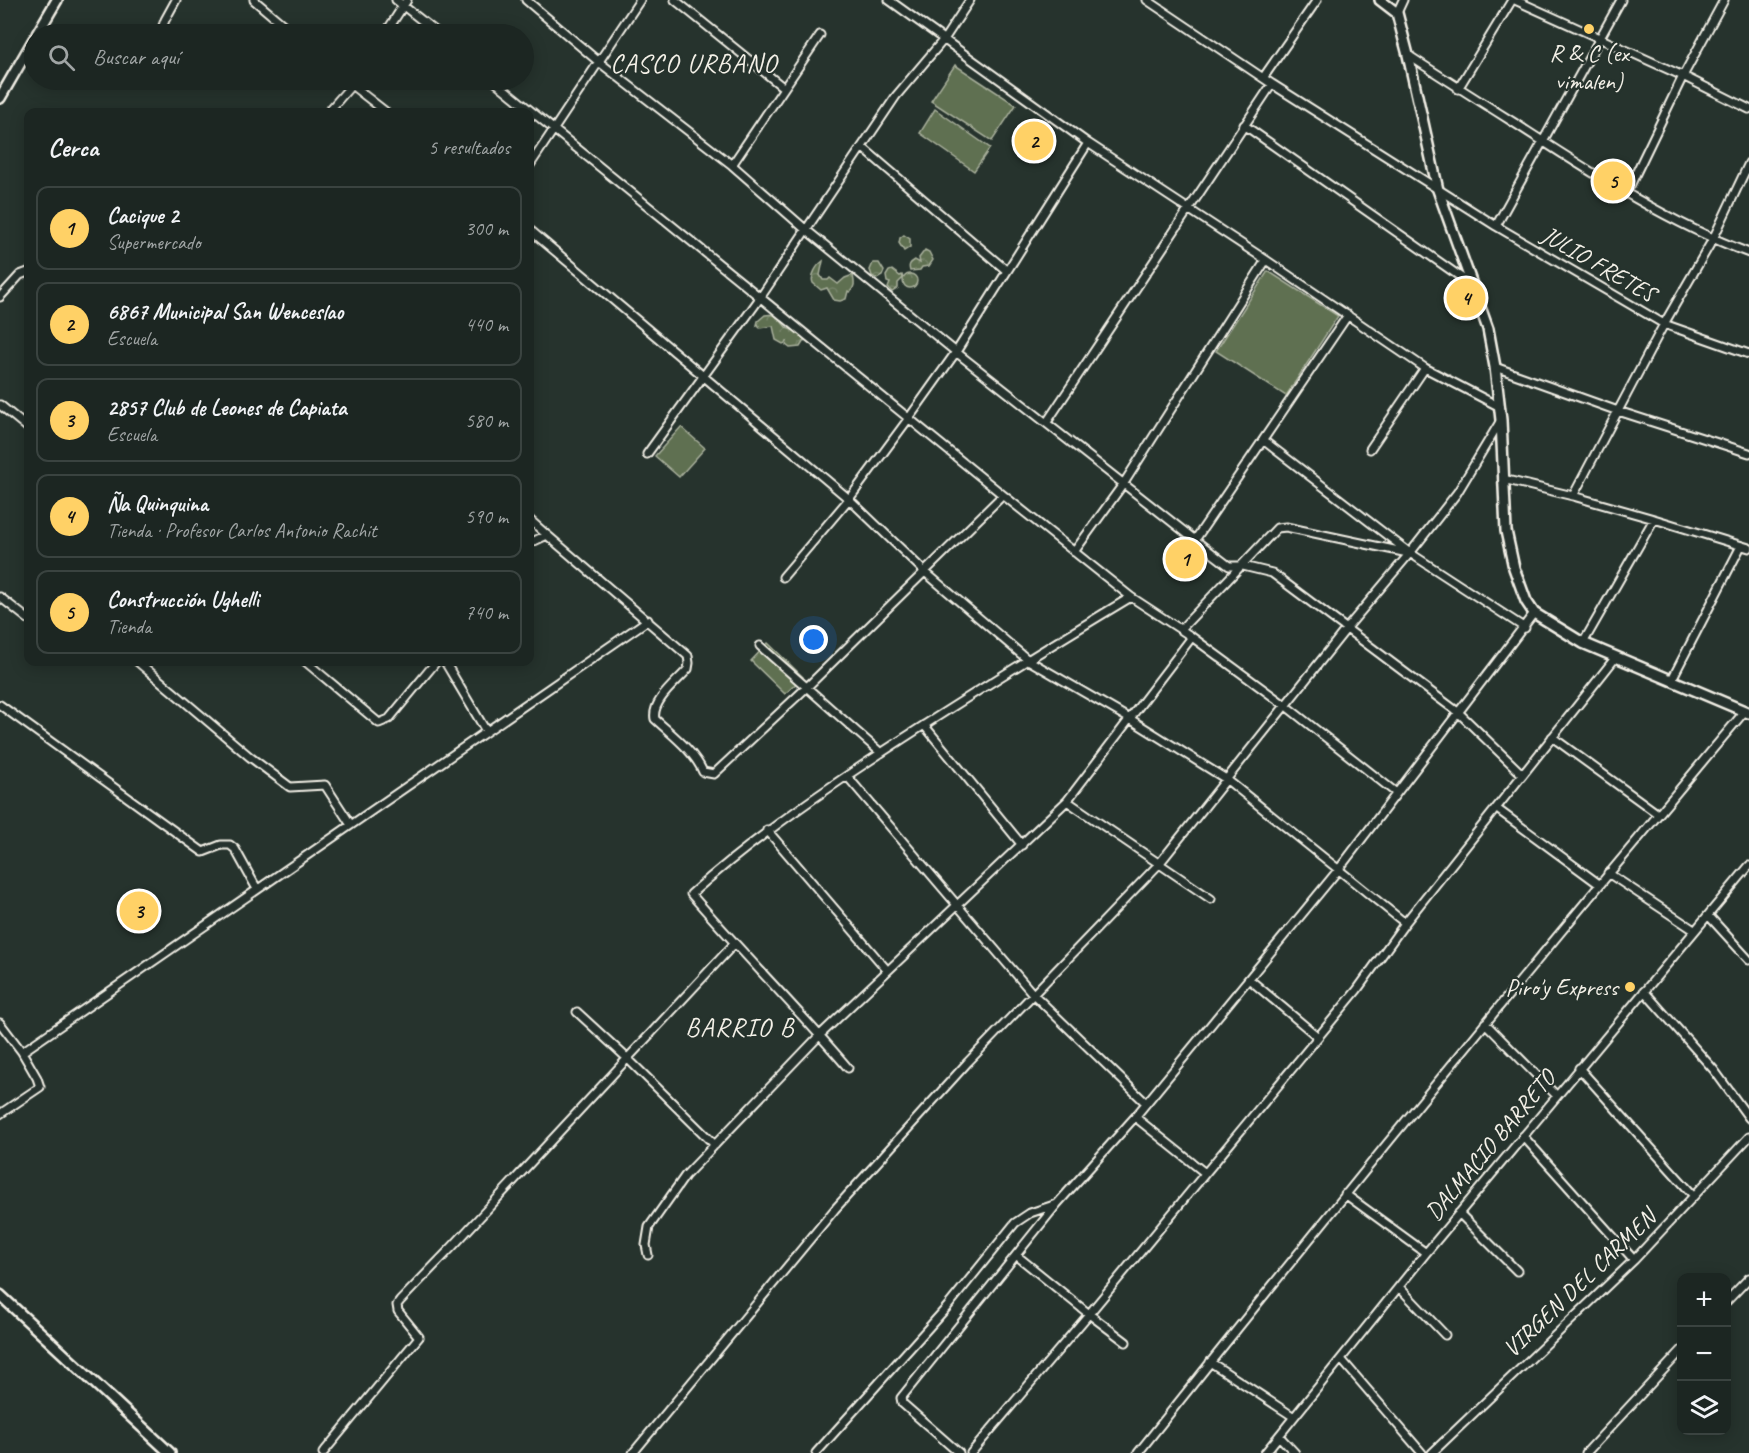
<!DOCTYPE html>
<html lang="es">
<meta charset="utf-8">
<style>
:root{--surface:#1c2622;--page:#252e2a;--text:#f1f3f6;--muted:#a0a5a5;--line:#3a4340;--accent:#ffd166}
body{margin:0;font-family:Caveat,sans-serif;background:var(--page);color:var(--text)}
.controls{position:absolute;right:18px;bottom:18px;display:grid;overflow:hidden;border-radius:12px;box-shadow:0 3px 15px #0003}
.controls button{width:54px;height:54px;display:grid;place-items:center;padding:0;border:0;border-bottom:2px solid var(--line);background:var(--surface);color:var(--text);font:30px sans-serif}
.you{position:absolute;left:814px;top:640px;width:21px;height:21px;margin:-15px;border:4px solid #fff;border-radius:50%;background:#1a73e8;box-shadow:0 0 0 9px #1a73e833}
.badge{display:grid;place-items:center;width:39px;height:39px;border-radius:50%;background:var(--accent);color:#111;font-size:20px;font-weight:700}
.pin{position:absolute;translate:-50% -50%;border:3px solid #fff;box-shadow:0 2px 6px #0006}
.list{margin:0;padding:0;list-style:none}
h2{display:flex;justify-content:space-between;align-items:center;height:78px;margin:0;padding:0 24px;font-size:26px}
h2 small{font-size:20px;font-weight:400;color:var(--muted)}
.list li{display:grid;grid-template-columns:39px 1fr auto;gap:18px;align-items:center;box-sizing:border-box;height:84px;margin:0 12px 12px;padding:0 12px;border:2px solid var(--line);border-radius:12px}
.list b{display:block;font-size:22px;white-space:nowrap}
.list p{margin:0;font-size:20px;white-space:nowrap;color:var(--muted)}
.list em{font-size:20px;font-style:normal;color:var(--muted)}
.icon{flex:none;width:33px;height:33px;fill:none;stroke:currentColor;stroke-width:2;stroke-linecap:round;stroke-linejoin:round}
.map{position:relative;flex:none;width:1749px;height:1453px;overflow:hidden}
.search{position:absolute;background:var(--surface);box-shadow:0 3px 15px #0003;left:24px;top:24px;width:510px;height:66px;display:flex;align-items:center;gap:15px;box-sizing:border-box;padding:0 21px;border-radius:33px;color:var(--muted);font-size:22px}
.panel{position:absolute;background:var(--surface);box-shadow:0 3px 15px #0003;left:24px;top:108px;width:510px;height:558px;border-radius:12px}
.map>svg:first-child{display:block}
</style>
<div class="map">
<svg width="1749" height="1453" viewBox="0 0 1749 1453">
<defs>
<pattern id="forest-crowns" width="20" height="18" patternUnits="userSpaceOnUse" patternTransform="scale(1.5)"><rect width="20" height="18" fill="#5e6f51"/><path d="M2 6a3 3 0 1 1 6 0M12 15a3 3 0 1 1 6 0" fill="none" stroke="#76846a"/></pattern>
</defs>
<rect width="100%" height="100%" fill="#26332d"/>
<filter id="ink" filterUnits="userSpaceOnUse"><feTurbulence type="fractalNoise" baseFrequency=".0167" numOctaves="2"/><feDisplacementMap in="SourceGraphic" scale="12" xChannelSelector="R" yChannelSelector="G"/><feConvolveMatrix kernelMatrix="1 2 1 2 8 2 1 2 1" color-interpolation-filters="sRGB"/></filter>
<g filter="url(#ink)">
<path fill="url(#forest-crowns)" stroke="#a9b09c" stroke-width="1.5" d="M904 235 910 239V247L904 251 899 243 900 238Z
M925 250 929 252 933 260 929 266 922 267 920 270 910 271C908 265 910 263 915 260L920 263 919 258Z
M823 261 820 275 823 280H828L830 278 838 284 845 278 853 275C854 282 856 286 850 292L848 291 846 299 840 301 834 300 827 288 821 290 813 283C810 276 817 265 823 261Z
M873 263H879L884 271 882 276 877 279 872 276 870 270Z
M892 270 900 276 902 275 903 278 898 283V288L892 292 888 288 890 283 887 282 886 276 889 271Z
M903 281a7 7 0 1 1 14 0a7 7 0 1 1-14 0Z
M775 314 787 328 804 334 805 339 800 347 790 348 786 345 787 342 783 344 776 340 773 326 760 328 758 324 757 325 758 321 765 315Z"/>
<path fill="#5e6f51" stroke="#a9b09c" stroke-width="1.5" d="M955 65 1016 105 992 141 931 101Z
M935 109 990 148 974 171 920 133Z
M1268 271 1338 316 1286 396 1216 351Z
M681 427 705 448 679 477 655 456Z
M768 643 803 677 785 694 751 661Z"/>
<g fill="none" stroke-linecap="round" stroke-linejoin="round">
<g stroke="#f4f1e8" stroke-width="11">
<path id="street" d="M254 0 294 34
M396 0 439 34
M526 0 599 62 732 165 805 229 956 352 1195 540 1229 566H1243L1272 573 1459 713 1522 774
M675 0 784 88
M889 0 1088 143 1266 260 1425 368 1500 407
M1147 0 1272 84 1496 226 1664 324 1749 354
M1515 0 1683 76 1749 109
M1397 13 1403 0
M160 34 165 20 176 0
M385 34 407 0
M1408 55C1443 78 1478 100 1513 122 1589 171 1664 221 1749 253
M1263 78 1317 0
M345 80 386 112
M493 80 1003 495 1131 597 1192 637 1067 801 820 1035 685 1176 649 1227 646 1245 648 1255
M1458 89 1512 0
M328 112 356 80
M1244 125 1472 285
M862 147 1007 271
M530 165 640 0
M732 165 820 35
M1626 194 1683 76 1724 0
M1496 226 1621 0
M530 230 849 499 925 572 1028 660 1130 719 1226 779 1405 923
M0 297 20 275 28 272
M1495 367 1618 411 1749 453
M0 405 28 428
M1047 422 1272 84
M1263 440 1410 553 1525 628
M1370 449 1425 368
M647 454 760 298 896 96 945 38 970 0
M1503 479 1573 496 1664 324 1713 239 1749 163
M1573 496 1654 519 1749 548
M530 520 547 535
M1195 540 1348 315
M530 543 547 535 688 656 689 663 688 669C677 682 651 701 655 719 671 734 694 751 703 772L714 774 806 688 1003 495
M1074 552 1124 483 1266 260
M783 577 849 499 909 418 956 352 1088 143
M0 597 28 619
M1181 629 1277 528 1286 527 1408 553
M1192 637 1286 706 1395 792
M1583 643 1654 519
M760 646 881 753
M138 662 250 757 290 787 325 785 351 825
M306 662 379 723 389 719 436 662
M445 662 486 731
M1671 681 1741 546
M0 705 203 852 221 845H230L235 849 257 889
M924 725 1022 845
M1552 737 1658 814
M847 776 1033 994 1146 1103
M1067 801 1211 899
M1497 809 1599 884
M767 830 887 970
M1608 873 1694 930
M1708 915 1749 960
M1249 979 1318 1037
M1644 991 1714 1070 1749 1118
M577 1012 628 1059 715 1145
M0 1023 22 1052
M1485 1023 1557 1096
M848 1068C797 1008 742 953 691 894 747 844 807 802 869 761 955 704 1043 650 1131 597
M1579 1068 1694 1196
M0 1114 40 1087 37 1078 22 1052 648 620
M1135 1117 1205 1173
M1523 1136 1634 1260
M1345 1194 1426 1253
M1459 1213 1517 1271
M1016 1255 1089 1314 1126 1342
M1399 1287 1445 1335
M1726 1302 1749 1278
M1341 1359 1422 1453
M1210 1362 1294 1417
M1279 1436 1295 1453
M323 1453 419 1337 398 1311 397 1305 400 1301 453 1246 734 944
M633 1453 835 1209 968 1062 1159 864 1346 629 1410 553 1457 493 1501 420
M816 1453 948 1306 1015 1223 1030 1213 1057 1204
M959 1453 902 1403 901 1398 1057 1204 1135 1117 1339 869 1534 613
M971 1453 1089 1314 1357 990 1405 923 1616 657
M1138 1453C1337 1203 1539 956 1745 711
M1265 1453 1426 1253 1749 866
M1432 1453 1634 1260 1749 1137
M1586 1453 1682 1350"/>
</g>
<g stroke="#f4f1e8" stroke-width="14">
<path id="secondary" d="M1380 0 1397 13 1408 55 1438 190 1488 329 1495 367 1501 420 1506 531 1514 568 1526 601 1534 613 1583 643 1749 713
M37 34 57 0
M0 98 34 39
M0 1295 170 1453"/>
</g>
<use href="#street" stroke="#26332d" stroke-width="7"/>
<use href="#secondary" stroke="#26332d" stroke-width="9"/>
</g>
</g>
<g fill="#ffd166" stroke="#26332d" stroke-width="2">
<circle cx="1589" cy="29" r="6"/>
<circle cx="1630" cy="987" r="6"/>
</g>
<g text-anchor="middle" stroke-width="4.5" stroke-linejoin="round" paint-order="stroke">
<g font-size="24" fill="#f4f1e8" stroke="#26332d">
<text x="1589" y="61">R &amp; C (ex<tspan x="1589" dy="28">vimalen)</tspan></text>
<text x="1618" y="995" text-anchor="end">Piro'y Express</text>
</g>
<g font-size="24" fill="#f4f1e8" stroke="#26332d">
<text transform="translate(1599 264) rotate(30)" y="8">JULIO FRETES</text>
<text transform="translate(1490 1145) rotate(-50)" y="8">DALMACIO BARRETO</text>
<text transform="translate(1579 1283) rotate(-44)" y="8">VIRGEN DEL CARMEN</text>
</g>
<g font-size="26" letter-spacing="1.5" fill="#f4f1e8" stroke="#26332d">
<text x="694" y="72">CASCO URBANO</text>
<text x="740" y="1036">BARRIO B</text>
</g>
</g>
</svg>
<div class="controls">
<button>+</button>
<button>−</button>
<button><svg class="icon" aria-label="layers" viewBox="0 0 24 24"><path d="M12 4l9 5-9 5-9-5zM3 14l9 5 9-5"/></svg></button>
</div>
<div class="you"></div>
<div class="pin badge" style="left:1185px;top:559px">1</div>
<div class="pin badge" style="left:1034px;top:141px">2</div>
<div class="pin badge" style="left:139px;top:911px">3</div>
<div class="pin badge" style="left:1466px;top:298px">4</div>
<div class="pin badge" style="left:1613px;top:181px">5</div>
<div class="search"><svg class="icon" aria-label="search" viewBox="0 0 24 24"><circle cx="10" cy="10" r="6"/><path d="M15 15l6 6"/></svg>Buscar aquí</div>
<section class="panel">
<h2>Cerca<small>5 resultados</small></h2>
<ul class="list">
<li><span class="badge">1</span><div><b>Cacique 2</b><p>Supermercado</p></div><em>300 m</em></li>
<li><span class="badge">2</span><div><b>6867 Municipal San Wenceslao</b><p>Escuela</p></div><em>440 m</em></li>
<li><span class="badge">3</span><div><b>2857 Club de Leones de Capiata</b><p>Escuela</p></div><em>580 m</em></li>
<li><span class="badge">4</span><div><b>Ña Quinquina</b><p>Tienda · Profesor Carlos Antonio Rachit</p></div><em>590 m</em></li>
<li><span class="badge">5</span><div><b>Construcción Ughelli</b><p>Tienda</p></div><em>740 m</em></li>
</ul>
</section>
</div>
